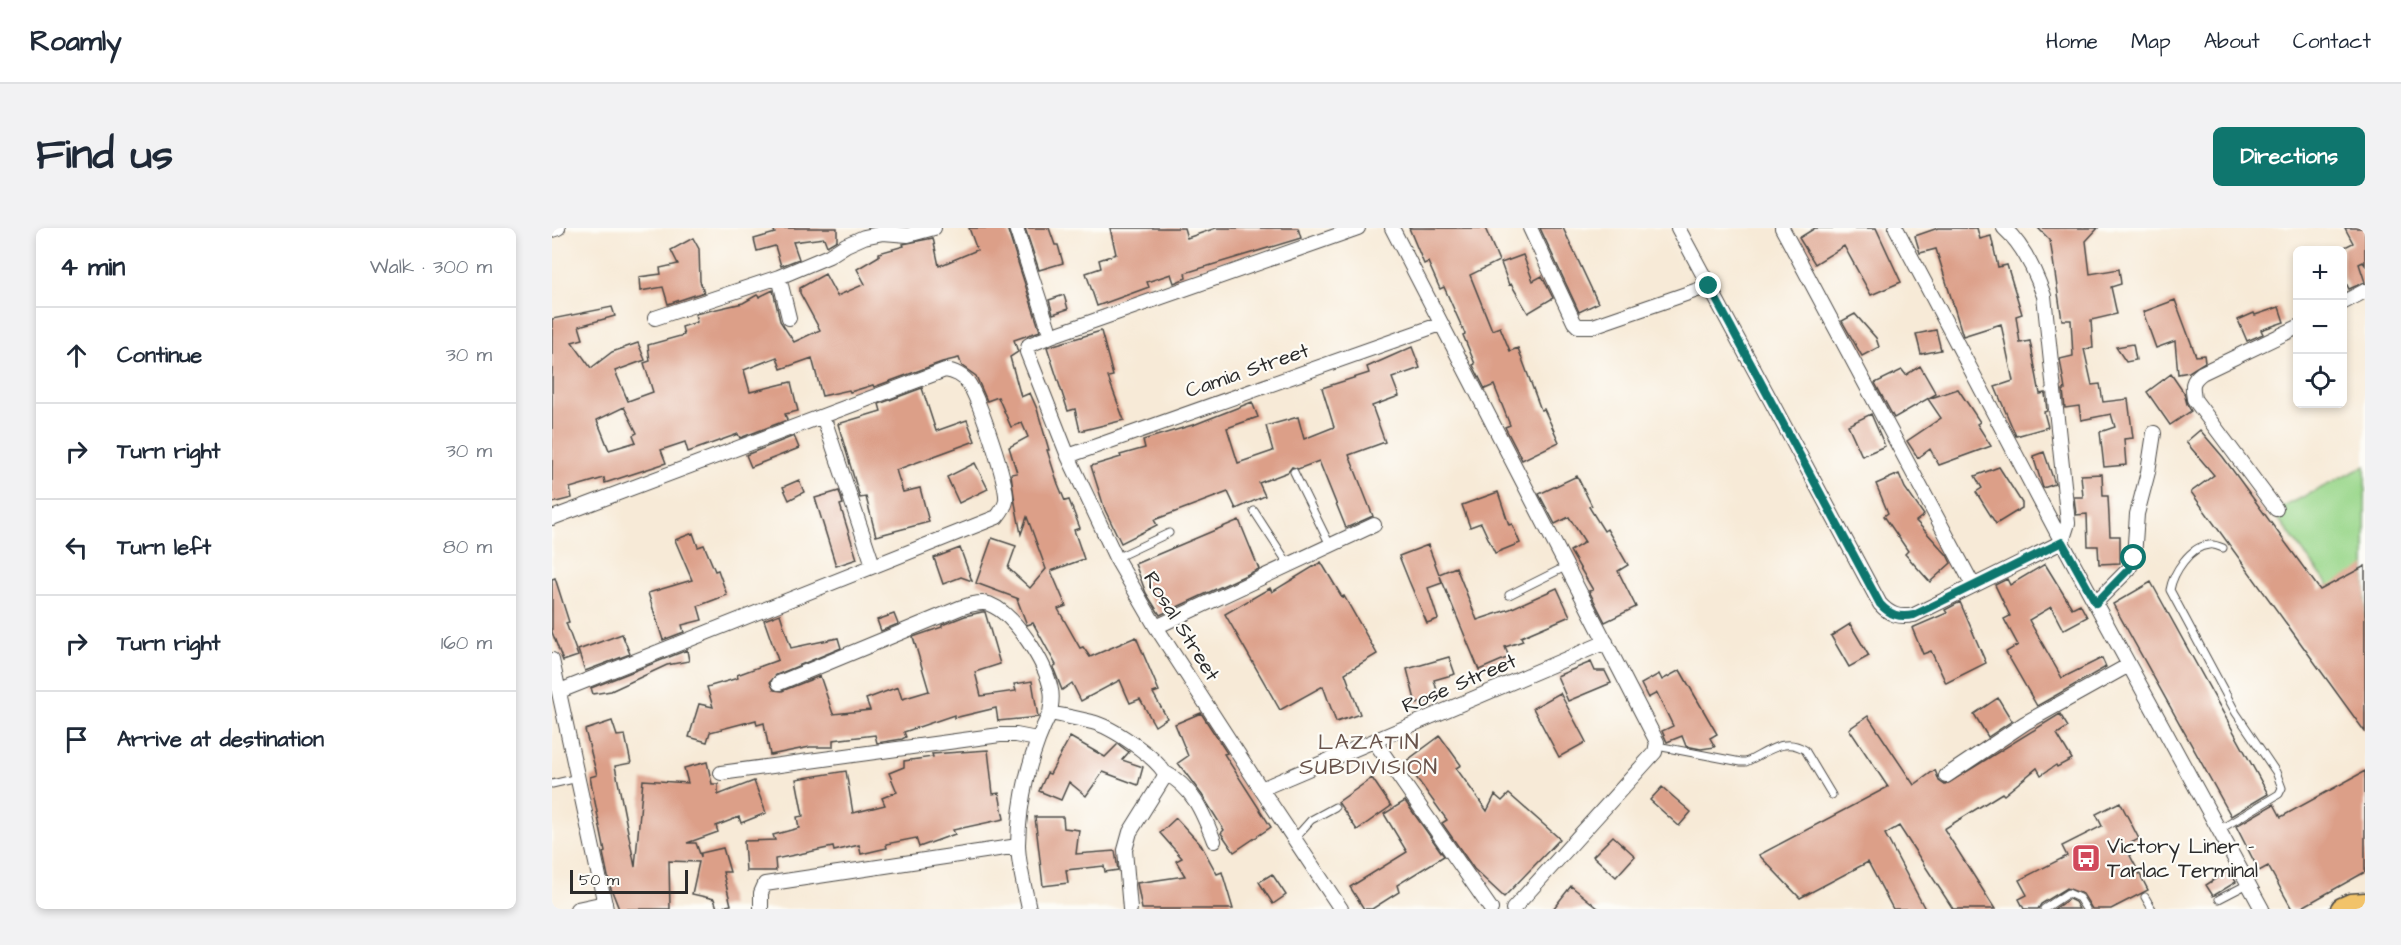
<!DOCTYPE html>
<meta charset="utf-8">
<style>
:root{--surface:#fff;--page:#f2f2f3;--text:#1f2937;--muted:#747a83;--line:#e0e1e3;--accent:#0f766e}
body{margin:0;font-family:"Architects Daughter",sans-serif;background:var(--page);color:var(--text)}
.controls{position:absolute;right:18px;top:18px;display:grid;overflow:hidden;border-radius:9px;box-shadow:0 3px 9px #0003}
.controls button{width:54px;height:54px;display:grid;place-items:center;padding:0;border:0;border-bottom:2px solid var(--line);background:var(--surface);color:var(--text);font:30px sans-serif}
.scale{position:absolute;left:18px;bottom:15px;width:118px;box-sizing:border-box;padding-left:6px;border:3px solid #2b2b2b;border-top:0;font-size:16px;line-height:21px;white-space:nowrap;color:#2b2b2b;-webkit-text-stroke:4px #fdfcf7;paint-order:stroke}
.stop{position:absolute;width:18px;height:18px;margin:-14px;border:4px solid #0f766e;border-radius:50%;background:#fff}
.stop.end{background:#0f766e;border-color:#fff;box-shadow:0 2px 6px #0008}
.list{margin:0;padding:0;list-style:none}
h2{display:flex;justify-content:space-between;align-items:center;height:78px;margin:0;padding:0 24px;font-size:26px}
h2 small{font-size:20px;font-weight:400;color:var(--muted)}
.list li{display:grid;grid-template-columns:39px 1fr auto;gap:18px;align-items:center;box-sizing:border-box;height:96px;padding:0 24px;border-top:2px solid var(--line)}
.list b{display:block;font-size:22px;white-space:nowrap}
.list em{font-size:20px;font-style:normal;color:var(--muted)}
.icon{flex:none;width:33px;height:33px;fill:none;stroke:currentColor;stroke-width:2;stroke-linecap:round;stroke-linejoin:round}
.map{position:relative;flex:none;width:1813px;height:681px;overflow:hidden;border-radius:9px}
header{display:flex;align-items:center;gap:36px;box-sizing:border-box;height:84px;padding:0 30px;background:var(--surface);border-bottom:2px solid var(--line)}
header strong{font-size:28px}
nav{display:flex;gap:33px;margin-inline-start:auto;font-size:21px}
.intro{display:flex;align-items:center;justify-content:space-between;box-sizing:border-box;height:144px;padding:0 36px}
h1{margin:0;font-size:42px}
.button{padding:15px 27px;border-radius:9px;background:var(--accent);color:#fff;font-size:21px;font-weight:700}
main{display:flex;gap:36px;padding:0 36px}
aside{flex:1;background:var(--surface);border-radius:9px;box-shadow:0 3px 9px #0003}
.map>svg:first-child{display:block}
</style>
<header>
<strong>Roamly</strong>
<nav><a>Home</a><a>Map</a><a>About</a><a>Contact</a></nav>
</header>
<div class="intro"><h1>Find us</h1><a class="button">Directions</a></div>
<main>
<aside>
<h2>4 min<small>Walk · 300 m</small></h2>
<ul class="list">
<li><svg class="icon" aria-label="ahead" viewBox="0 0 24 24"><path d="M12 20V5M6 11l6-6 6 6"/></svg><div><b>Continue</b></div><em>30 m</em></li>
<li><svg class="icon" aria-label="right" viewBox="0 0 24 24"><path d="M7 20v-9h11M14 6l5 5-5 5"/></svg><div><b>Turn right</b></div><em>30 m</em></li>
<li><svg class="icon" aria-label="left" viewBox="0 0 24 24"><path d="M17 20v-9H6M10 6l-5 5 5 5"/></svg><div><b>Turn left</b></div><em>80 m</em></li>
<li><svg class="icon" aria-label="right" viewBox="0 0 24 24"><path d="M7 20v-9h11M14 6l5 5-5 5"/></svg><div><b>Turn right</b></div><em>160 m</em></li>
<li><svg class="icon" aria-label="arrive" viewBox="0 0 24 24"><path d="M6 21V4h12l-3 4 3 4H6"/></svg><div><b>Arrive at destination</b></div></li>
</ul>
</aside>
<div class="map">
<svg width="1813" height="681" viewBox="0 0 1813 681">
<rect width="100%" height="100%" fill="#fdfcf7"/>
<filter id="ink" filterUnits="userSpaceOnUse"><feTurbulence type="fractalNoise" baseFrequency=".0167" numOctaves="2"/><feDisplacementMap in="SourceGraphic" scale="12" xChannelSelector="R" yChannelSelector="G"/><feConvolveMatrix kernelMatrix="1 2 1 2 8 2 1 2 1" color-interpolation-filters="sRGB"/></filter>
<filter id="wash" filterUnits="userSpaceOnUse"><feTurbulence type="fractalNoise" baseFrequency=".008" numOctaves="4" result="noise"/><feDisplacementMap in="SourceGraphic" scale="24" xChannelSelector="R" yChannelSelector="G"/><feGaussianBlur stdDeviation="1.35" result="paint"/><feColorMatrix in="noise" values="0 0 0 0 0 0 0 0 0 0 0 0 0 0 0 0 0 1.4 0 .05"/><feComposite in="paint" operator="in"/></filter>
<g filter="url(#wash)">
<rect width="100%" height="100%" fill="#f7ead7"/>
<path fill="#9ad78b" stroke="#62815b" stroke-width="1.5" d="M1813 238V405L1721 284Z"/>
<g id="blocks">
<path fill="#dc9f88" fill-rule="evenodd" d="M221 0H285V12L275 18 272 10 241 14 247 31 229 38 223 18 205 23 202 11 223 5Z
M417 0H455L488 103 462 112 466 124 458 129 469 169 478 165 485 181 497 222H495L506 256 513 273 517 272 528 300 522 302 532 331 499 343 514 378 506 381 528 420 531 419 538 429 584 409 607 463 601 465 615 490 603 498 588 471 578 475 568 452 529 473 520 455 510 462 501 439 504 437 481 395 475 397 465 371H467L424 355 440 310 464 318 456 340 478 360 494 341 475 289 469 306 463 275 459 246 465 245 457 219 476 209 470 195 459 199 446 169 435 173 424 148 410 138 407 130 390 134 322 159 321 157 298 164 297 162 270 168 260 130 229 141 225 129 192 142 198 164 239 154 246 183 233 186 235 192 188 210 186 206 136 224 133 214 109 222 114 235 53 255 52 250 18 260 20 270 0 275V91L60 79 63 88 27 98 31 111 20 114 39 140 60 124 86 115 93 132 63 143 76 173 101 164 92 135 98 133 96 117 132 107 130 99 145 94 143 86 191 75 205 67 207 69 221 62 228 93 242 114 268 102 248 65V60L273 46 285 68 313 56 305 41 327 28V25L352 18 351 16 381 10 387 38 425 22ZM72 179 85 205 81 207 84 214 57 222 45 192Z
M473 0H497L503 17H506L511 35 487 42Z
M558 0H632L635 10 664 0H746L749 10 633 45 634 50 622 55 619 46 595 54 597 59 545 78 534 45 549 40 547 32 564 26Z
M857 0H933L947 33 918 47 940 102 948 99 958 123 966 120 989 182 992 181 1007 214 970 232 953 199 958 197 942 157 933 161 921 137 923 136 911 107 913 106 892 59 888 61 876 34 872 36Z
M988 0H1011L1046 75 1027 84Z
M1263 0H1324L1349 54 1319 67 1292 18 1263 36 1247 10Z
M1386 0H1425L1428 11 1439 8 1446 39 1455 37 1470 86 1464 88 1468 115 1478 113 1488 166 1493 165 1495 183 1492 184 1496 199 1464 208 1443 159 1461 153 1449 96 1411 108 1384 21 1368 25 1363 8Z
M1486 0H1546L1534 13 1538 46 1567 41 1569 56 1559 59 1565 86 1539 92 1541 120 1532 121 1540 157 1548 156 1551 174 1576 171 1581 210 1572 211 1574 237 1552 239 1548 204 1563 199 1559 186 1529 192 1527 178 1513 180 1511 162H1513L1508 131 1521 128 1519 92H1510L1498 12Z
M1793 0H1813V37L1811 34 1807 36 1813 54 1797 61 1791 49V20L1801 15Z
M141 10 147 21 148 53 152 64 116 76 111 59 88 63 87 49 109 46 108 40 126 36 119 22Z
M971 27 981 53 990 48 1001 70 976 85 959 56 957 57 949 35Z
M512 67 516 81 501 86 497 72Z
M1623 72 1644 128 1652 127 1653 134 1637 144 1626 146 1623 113 1604 120 1591 84Z
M1727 79 1732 94 1709 102 1711 106 1695 113 1686 92 1702 85 1703 87Z
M1303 86 1324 110 1327 119 1310 128 1290 93Z
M1384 102 1389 122 1369 126 1364 106Z
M549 103 561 148 556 149 572 192 528 203 523 181 516 183 495 119Z
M1581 116 1584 132 1574 134 1564 119Z
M860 119 868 140 840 150 847 168 820 178 833 214 797 227 821 288 794 300 767 233 746 241 740 239 736 244 707 255 713 268 684 281 676 264 602 292 605 297 569 315 553 282 539 238 569 229 568 227 593 220 591 212 644 196 700 174 706 189 675 200 686 235 721 223 714 198 746 189 752 211 782 199 770 160 817 145 815 139Z
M1368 138 1384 166 1342 190 1323 155 1350 142 1354 147Z
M1619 146 1632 165 1635 176 1639 183 1618 197 1595 164Z
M370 160 384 203 415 192 423 213 344 242 351 264 368 260 377 294 324 308 314 269 308 270 286 196 329 183 327 176Z
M1406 161 1428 194 1425 196 1439 218 1387 237 1378 221 1366 230 1355 213 1389 190 1376 171Z
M1319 186 1333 218 1310 228 1296 197Z
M1648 202 1671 229 1768 362 1813 338V504L1639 264 1662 247 1634 214Z
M242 208 247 220 199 239 194 227Z
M1492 224 1503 256 1491 260 1481 228Z
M423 235 436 261 407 275 395 249Z
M1447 239 1470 275V280L1444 296 1424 264 1430 260 1423 248Z
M1347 246 1353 260 1372 287 1364 293 1395 327 1399 335 1378 354 1353 326 1356 323 1332 288 1336 285 1324 256Z
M1550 246 1551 268H1556L1558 308H1568V335L1547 336 1546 318H1536L1535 286 1524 287 1522 269H1531L1529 247Z
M1025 248 1040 278 1037 279 1052 303 1055 301 1076 337 1066 343 1084 379 1053 394 1037 363 1041 362 1018 323 1033 314 1017 289 1003 296 987 266Z
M247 252 252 264 237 272 231 259Z
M287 263 291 276 288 277 305 331 284 338 263 270Z
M946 264 957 297 960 296 968 315 943 325 929 295 918 299 910 277Z
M687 292 707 341 608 387 594 365 583 336Z
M141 305 146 319 152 317 163 343 166 342 175 367 146 378 150 392 130 397 132 404 111 412 96 365 140 352 123 312Z
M876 317 887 346 904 339 925 392 958 381 1005 360 1018 388 969 409 971 413 953 419 957 429 927 442 888 348 890 355 876 360 886 391 875 395 857 353 847 328Z
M408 320 420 353 409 349 391 356 382 330Z
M769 334 790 369 792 368 825 426 793 445 808 486 784 494 771 458 728 482 673 386 718 360 720 364Z
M1493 336 1520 380 1528 376 1535 389 1511 402 1499 379 1477 392 1510 450 1550 430 1554 439 1485 478 1454 424 1466 417 1452 391 1458 388 1443 357 1455 351 1458 357Z
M3 350 17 394 14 395 26 428 11 433 0 404V351Z
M1599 354 1716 566 1679 588 1561 376Z
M1408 374 1434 435 1394 455 1379 423 1371 426 1360 400 1395 385 1393 382Z
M430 384H433L448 436 423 444 429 468 464 463 462 456 480 453 486 489 446 493 444 480 402 490V487L352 504 354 509 350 511 325 515 323 507 281 512V519H258L218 527 212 495 205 497 204 492 158 504 155 514 137 509 147 476 161 479 155 459 186 450 185 447 226 432 212 392 228 386 239 420 286 410 289 420 224 447 218 454 222 462 230 463 268 448 281 486 318 482 314 471 346 459 350 471 377 463 361 409 390 399V397L413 388Z
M342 386 346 396 329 403 325 392Z
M1298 396 1317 428 1297 439 1279 408Z
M70 406 78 426 33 443 26 422Z
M135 422 137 433 115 437 59 463 41 466 39 460Z
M897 429 903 446 882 452 887 470 864 476 855 441Z
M1039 434 1043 443H1053L1059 455 1016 473 1005 448Z
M1128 442 1165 506 1158 510 1163 519 1149 521 1134 518 1130 508 1115 514 1110 503 1121 498 1105 465 1096 470 1089 456 1107 446 1110 452Z
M1008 465 1034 514 1007 529 981 480Z
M1446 470 1460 493 1436 509 1422 486Z
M649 485 675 525 672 526 719 599 682 624 669 605 672 602 650 567 626 535 636 528 623 496Z
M1508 486 1516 499 1505 506 1520 531 1505 539 1504 537 1489 547 1485 540 1452 567 1450 565 1392 601 1443 681H1401L1347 598 1333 606 1373 681H1341L1316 634 1248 670 1207 627 1336 559 1297 501 1316 488 1362 557 1383 542 1387 553 1393 557Z
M60 493 65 508 73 507 79 535 63 538 83 639 91 552 136 555 132 540 155 534 160 556H166V567L202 553 214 585 189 595 187 589 164 598 166 604 135 615H144L149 629V625L171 620 178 644H171L179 677 165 680 162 671 140 666 147 634 117 633 118 681H67L58 658 51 625 53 624 38 549 45 547 33 502Z
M888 508 909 537 904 540 935 583 943 567 950 573 957 566 1008 611 952 669 922 641 890 595 895 592 853 534Z
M518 509 553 529 566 516 574 522 577 524 570 532 591 539 586 557 551 544 534 568 517 554 509 572 487 563 495 545 498 546Z
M436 522 441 566 447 565 452 591 401 602 403 606 367 619 364 610 334 616 335 620 309 626 307 617 282 623 281 619 223 631 224 643H194L192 613 223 612 221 607 247 600 245 589 251 588 244 551 294 543 301 585 333 577 330 570 345 564 337 545 352 539V533L381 529 380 526Z
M1813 543V644L1747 681H1740L1716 638 1707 643 1684 598 1722 576 1729 589Z
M820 550 839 578 805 602 786 574Z
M1110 559 1139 584 1127 598 1098 572Z
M853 573 892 628 845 657 847 664 820 681H812L798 659 855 624 832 586Z
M1568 574 1587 611 1573 618 1596 662 1559 681H1540L1531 666 1515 660 1489 676 1486 681H1472L1467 671 1475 667 1467 652 1515 628 1510 618 1550 598 1544 586Z
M483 589H511L512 600 527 602 524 626 563 623 566 642 553 644 552 638 514 642 516 655 491 658Z
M624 590 649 617 665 646 670 644 681 681H590L585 655 633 648 624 633 630 630 608 605Z
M1061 608 1083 628 1064 649 1041 628Z
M1677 642 1684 654 1661 668 1654 657Z
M720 646 734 667 721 676 707 654Z
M1019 658 1047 681H1001Z
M1517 671 1523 674 1527 681H1502Z"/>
</g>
</g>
<g filter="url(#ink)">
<use href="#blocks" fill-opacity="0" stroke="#4a4845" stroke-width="1.5"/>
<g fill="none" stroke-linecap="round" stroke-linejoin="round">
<g stroke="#4a4845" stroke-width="9">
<path id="service" d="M742 244 778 317
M702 283 737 337
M564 330 617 305
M957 367 1015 338
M1105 518 1189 534H1194C1214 525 1232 508 1253 522L1280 567
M0 556 26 550
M1667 602 1727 566 1730 560 1724 544 1684 485 1618 362C1621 345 1638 318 1657 317 1661 316 1666 318 1671 320
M742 611 759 592 783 579
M1593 669 1600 681
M1667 671 1696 656
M1492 681 1516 665 1527 670 1534 681"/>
</g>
<g stroke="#4a4845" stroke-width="16">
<path id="minor" d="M464 0 499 108
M840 0 1105 514 1103 524 961 681
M978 0 1022 94 1026 98H1041L1157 58
M1126 0 1328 376C1338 387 1347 390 1362 387L1510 314 1516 295 1492 68C1484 45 1471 17 1452 0
M1230 0 1421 357
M1344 0 1510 314 1710 681
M0 2 6 0
M1790 75 1813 63
M103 90 227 49
M237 90 227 49 277 28 294 17 312 9 331 5 356 7 382 0
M271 188 321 337
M516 228 889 96
M1724 281 1642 171C1640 158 1639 153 1650 145L1746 99
M0 290 393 142C402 143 412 148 417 156 427 172 456 255 454 273 453 279 449 284 445 289L8 463
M1543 375 1577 341 1582 330 1585 286 1596 244 1602 205
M604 399 822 297
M0 432 54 681
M227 455 410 379C418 377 429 373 437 376 463 386 494 435 499 462 501 470 499 477 498 485 512 488 526 490 540 494 560 499 601 527 612 544L613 548 578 604 573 622 578 681
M823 514 939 681
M612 544C641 559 651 585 662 613
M169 545 448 507H464L485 511
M1394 548 1473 495 1577 437
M709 561 1054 414
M25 681 53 675
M209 681V665L213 656 466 618
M477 681C473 660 466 637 466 616 467 572 478 524 498 485
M789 681 709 561 604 399 564 330 516 228 475 124 477 117 499 108 806 0"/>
</g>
<g stroke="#4a4845" stroke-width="25">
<path id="trunk" d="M1790 681 1799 677 1813 676"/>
</g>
<use href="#service" stroke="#fff" stroke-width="7"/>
<use href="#minor" stroke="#fff" stroke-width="14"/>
<use href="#trunk" stroke="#f2c36a" stroke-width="22"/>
</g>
</g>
<g fill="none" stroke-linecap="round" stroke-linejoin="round" filter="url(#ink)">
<path stroke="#0f766e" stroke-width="8" d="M1157 58 1328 376C1338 387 1347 390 1362 387L1510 314 1544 375 1577 341 1582 330"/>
</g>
<defs>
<g id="bus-square" transform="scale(1.5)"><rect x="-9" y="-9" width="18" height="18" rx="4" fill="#d1495b" stroke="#fdfcf7"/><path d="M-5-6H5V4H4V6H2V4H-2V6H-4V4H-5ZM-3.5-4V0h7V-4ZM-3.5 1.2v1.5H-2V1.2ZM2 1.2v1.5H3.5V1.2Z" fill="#fff"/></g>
</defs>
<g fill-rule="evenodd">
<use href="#bus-square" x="1534" y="630"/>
</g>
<g text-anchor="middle" stroke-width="4.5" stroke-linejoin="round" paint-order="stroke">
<g font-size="21" fill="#2b2b2b" stroke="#fdfcf7">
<text transform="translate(695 142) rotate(-19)" y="7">Camia Street</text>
<text transform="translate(630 398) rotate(58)" y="7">Rosal Street</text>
<text transform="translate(907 455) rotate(-23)" y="7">Rose Street</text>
</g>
<g font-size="21" fill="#2b2b2b" stroke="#fdfcf7" text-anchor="start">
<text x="1555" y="625">Victory Liner -<tspan x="1555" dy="24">Tarlac Terminal</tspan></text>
</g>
<g font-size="22" letter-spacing="1.5" fill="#69544c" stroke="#fdfcf7">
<text x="817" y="521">LAZATIN<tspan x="817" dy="25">SUBDIVISION</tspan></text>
</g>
</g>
</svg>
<div class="controls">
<button>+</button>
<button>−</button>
<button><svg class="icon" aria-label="locate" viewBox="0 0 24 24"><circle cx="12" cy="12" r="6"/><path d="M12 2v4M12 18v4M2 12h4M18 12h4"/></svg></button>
</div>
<div class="scale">50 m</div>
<div class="stop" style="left:1582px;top:330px"></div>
<div class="stop end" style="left:1157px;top:58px"></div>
</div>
</main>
